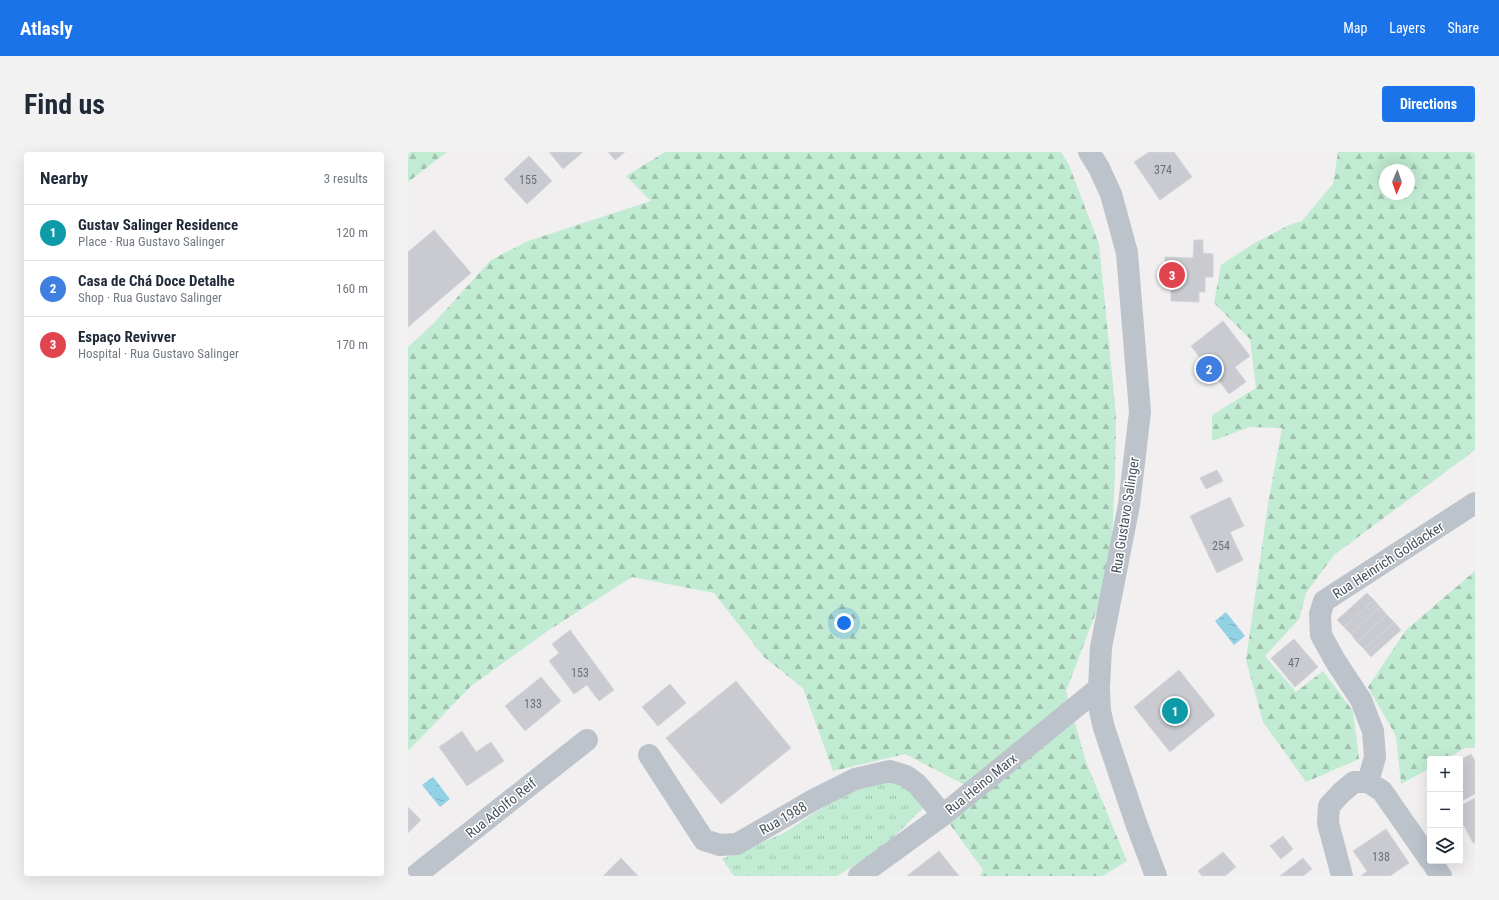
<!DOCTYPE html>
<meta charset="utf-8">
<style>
:root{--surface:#fff;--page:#f2f2f3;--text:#1f2937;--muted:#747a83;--line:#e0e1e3;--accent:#1a73e8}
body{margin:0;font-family:"Roboto Condensed",sans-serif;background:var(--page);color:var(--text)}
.controls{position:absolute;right:12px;bottom:12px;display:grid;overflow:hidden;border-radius:4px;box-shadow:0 4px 16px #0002}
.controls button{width:36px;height:36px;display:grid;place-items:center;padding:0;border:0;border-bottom:1px solid var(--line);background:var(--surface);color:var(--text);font:20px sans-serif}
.compass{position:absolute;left:971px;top:12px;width:36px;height:36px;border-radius:50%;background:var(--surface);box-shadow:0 4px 16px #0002;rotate:182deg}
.you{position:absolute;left:436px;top:471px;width:14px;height:14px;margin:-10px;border:3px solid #fff;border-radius:50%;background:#1a73e8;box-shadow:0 0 0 6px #1a73e833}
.badge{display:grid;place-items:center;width:26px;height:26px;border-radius:50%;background:var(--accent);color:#fff;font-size:13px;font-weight:700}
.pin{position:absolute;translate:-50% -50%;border:2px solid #fff;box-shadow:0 1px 4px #0006}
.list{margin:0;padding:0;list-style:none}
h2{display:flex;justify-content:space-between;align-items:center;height:52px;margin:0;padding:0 16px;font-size:17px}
h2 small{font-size:13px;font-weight:400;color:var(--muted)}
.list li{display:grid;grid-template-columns:26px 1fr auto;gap:12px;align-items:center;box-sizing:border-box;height:56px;padding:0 16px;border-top:1px solid var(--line)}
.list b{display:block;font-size:15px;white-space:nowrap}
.list p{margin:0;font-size:13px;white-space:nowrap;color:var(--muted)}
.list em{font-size:13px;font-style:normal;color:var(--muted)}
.icon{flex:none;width:22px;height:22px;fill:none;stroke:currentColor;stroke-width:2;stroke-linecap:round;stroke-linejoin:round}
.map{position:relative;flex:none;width:1067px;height:724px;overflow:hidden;border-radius:4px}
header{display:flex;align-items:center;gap:24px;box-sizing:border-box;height:56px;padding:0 20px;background:var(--accent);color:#fff}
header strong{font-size:19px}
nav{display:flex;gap:22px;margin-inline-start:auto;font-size:14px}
.intro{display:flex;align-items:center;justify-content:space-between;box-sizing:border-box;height:96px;padding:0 24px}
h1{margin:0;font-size:28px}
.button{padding:10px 18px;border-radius:4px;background:var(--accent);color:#fff;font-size:14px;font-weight:700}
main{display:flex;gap:24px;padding:0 24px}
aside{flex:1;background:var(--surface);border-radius:4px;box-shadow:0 4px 16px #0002}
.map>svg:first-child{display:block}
</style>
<header>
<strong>Atlasly</strong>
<nav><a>Map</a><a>Layers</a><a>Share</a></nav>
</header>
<div class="intro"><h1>Find us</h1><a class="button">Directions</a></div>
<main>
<aside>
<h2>Nearby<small>3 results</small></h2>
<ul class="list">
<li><span class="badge" style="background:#0f9aa8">1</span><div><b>Gustav Salinger Residence</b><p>Place · Rua Gustavo Salinger</p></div><em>120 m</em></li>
<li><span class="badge" style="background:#3f7fe0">2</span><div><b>Casa de Chá Doce Detalhe</b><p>Shop · Rua Gustavo Salinger</p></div><em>160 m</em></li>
<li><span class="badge" style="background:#e0444e">3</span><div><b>Espaço Revivver</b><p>Hospital · Rua Gustavo Salinger</p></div><em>170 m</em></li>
</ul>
</aside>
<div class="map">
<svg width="1067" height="724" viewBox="0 0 1067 724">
<defs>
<pattern id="grass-tufts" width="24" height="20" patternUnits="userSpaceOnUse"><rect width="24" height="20" fill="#c1ebd2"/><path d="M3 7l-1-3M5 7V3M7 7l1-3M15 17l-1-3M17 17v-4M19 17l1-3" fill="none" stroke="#9fc1ad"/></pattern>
<pattern id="forest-firs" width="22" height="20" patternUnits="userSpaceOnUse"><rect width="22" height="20" fill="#c1ebd2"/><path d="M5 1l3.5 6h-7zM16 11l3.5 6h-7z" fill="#9fc1ad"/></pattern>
<pattern id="water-ripples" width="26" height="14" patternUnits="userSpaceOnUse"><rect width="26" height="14" fill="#92d2e4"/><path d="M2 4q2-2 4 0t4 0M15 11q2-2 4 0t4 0" fill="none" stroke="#79adbc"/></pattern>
</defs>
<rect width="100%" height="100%" fill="#f1efef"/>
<path fill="url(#grass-tufts)" d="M485 625 523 648 477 694 429 724H326L314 707 376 681 453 630Z"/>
<path fill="url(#forest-firs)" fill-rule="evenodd" d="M0 0H39L0 30Z
M257 0H653L661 13 691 92 708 263 707 318 704 390 693 447 658 539 678 610 719 709 695 724H572L575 718 541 671 559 634 497 602 425 619 395 536 356 505 306 441 224 425 141 478 63 534 0 599V195L25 172 83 108 120 89 243 49 218 24Z
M930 0H1067V298L926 403 898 441 891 467 857 504 888 540 915 519 945 559 951 607 898 630 855 570 838 508 860 352 874 276 842 275 804 289V263L848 236 842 187 806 151 813 113 845 92 881 73 894 69 925 32ZM977 18H1001V42H977Z
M1067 419V596H1057L1038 607H1022V616L993 632 988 584 960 535 998 478Z"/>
<path fill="url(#water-ripples)" d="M818 460 837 484 826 493 807 469Z
M25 625 42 647 32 655 14 633Z"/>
<path fill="#c9cbd1" stroke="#d3d5da" d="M141 0H175L155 17Z
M200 0H217L207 8Z
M741 0H766L784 25 752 48 726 10Z
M121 4 144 29 119 52 96 27Z
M26 78 63 121 0 175V100Z
M786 88H795V101L805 102V125H797V140H791V150L763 149V135H757V105L785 106Z
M815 169 842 204 827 215 838 230 821 242 807 224 802 229 788 211 793 207 783 194Z
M809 318 815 329 798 337 792 326Z
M822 345 836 374 822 380 835 408 809 421 782 364Z
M959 441 966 448 936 475 929 468Z
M966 448 972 455 943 482 936 475Z
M972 455 979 463 949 490 943 482Z
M979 463 986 470 956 497 949 490Z
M986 470 993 478 963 505 956 497Z
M162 478 206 538 191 549 179 533 166 542 141 509 151 501 144 492Z
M886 487 910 515 887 535 863 506Z
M771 518 807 563 762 600 726 555Z
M133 525 153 549 117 579 97 554Z
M328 529 383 596 313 652 258 586Z
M262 532 278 551 250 574 234 555Z
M54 579 68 600 83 590 96 609 59 634 31 595Z
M1063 602 1067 609V642L1052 650V608Z
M1067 646V690L1065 691 1052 666V654Z
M0 655 13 668 0 681Z
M978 677 1001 711 982 724H953L959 719 945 699Z
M875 684 885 697 873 707 862 694Z
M531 699 551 724H499Z
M815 700 828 715 817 724H794L790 719Z
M213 706 230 724H195Z
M895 706 904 717 895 724H872Z"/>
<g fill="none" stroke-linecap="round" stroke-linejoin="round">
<path stroke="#bcc3cb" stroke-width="22" d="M681 0 691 16 703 42 719 101 732 260 721 353 693 495 691 536 692 559 696 576 728 671 748 724
M241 603 296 688 312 693 329 692 407 647 447 627 482 619 498 624 509 632 535 663
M960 630 967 605 965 579 953 548 928 510 913 483 912 462 916 449 1067 351
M1023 709 1033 724
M7 724 179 588
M451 724 535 663 691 536
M934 724 920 671 921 654 933 641 946 630H960L974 639 1022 708"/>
</g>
<g text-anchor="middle" stroke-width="3" stroke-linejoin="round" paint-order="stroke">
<g font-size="12" fill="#697078">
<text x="755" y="22">374</text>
<text x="120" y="32">155</text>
<text x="813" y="398">254</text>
<text x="886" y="515">47</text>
<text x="172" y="525">153</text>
<text x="125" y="556">133</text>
<text x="973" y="709">138</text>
</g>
<g font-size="14" fill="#49525b" stroke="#fff">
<text transform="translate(717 363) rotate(-81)" y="5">Rua Gustavo Salinger</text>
<text transform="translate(980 408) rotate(-33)" y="5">Rua Heinrich Goldacker</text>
<text transform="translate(573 632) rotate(-39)" y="5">Rua Heino Marx</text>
<text transform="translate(93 656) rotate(-39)" y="5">Rua Adolfo Reif</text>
<text transform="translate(375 666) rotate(-30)" y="5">Rua 1988</text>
</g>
</g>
</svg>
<div class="controls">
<button>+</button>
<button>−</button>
<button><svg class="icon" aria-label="layers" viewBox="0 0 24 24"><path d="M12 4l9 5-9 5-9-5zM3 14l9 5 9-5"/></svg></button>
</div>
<svg class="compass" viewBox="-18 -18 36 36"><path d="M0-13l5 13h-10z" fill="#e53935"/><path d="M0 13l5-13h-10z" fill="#747a83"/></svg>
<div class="you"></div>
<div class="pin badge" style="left:767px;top:559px;background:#0f9aa8">1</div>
<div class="pin badge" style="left:801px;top:217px;background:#3f7fe0">2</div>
<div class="pin badge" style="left:764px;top:123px;background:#e0444e">3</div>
</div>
</main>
